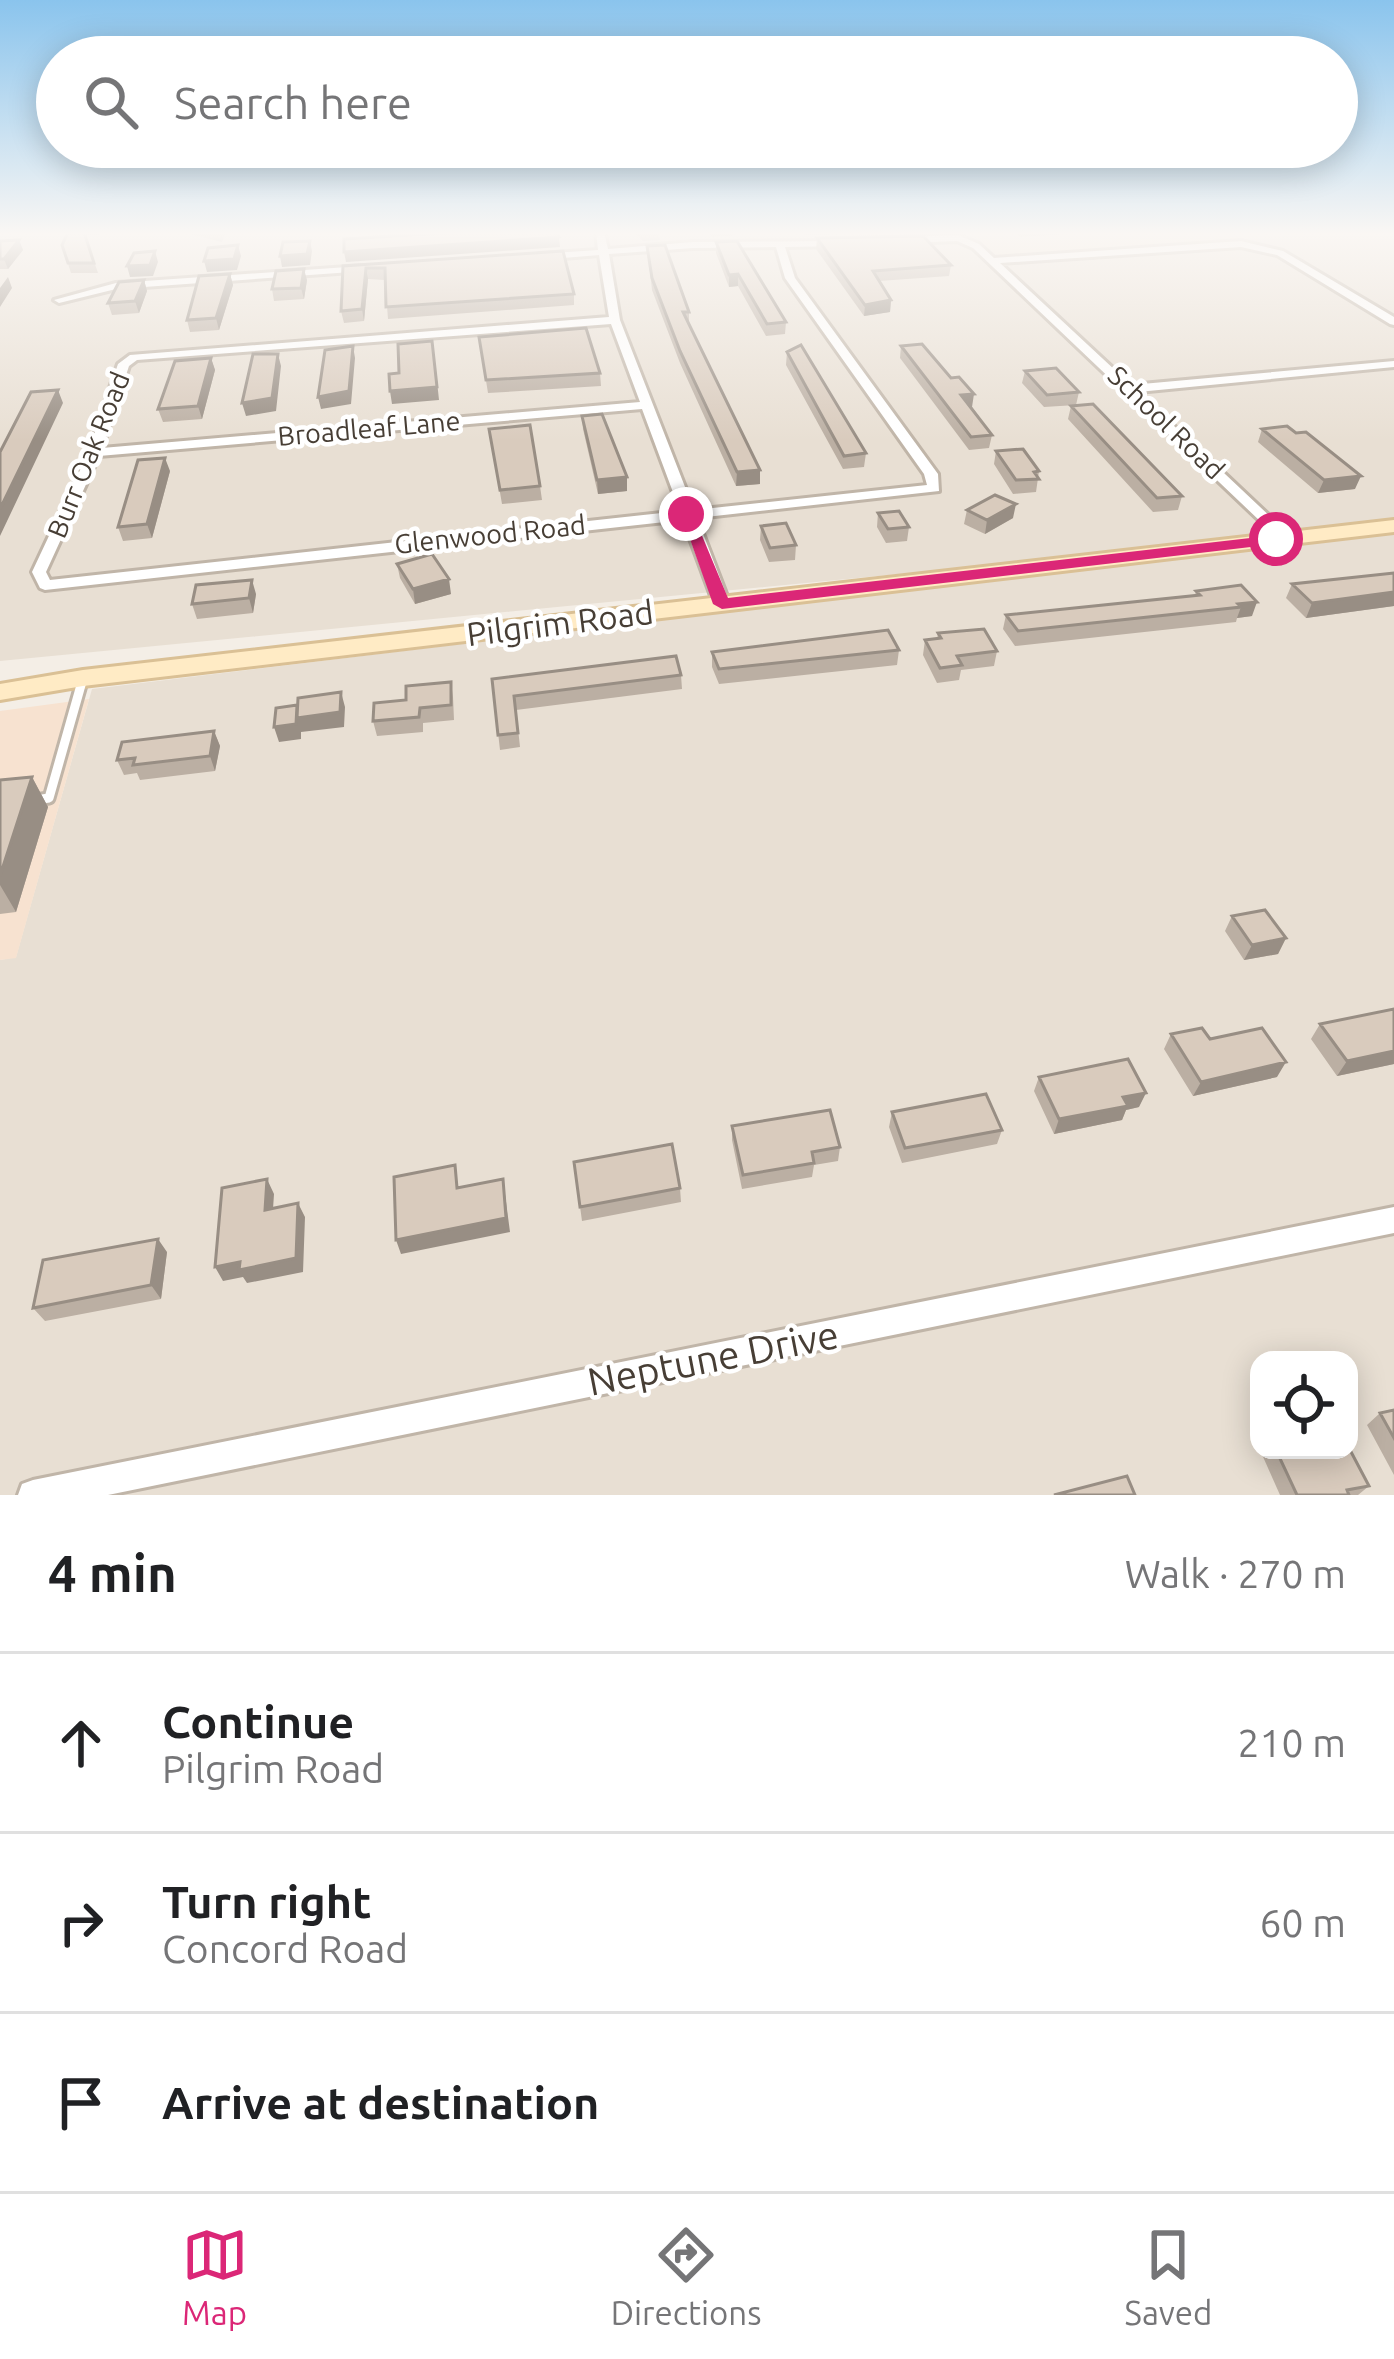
<!DOCTYPE html>
<meta charset="utf-8">
<style>
:root{--surface:#fff;--page:#f2f2f2;--text:#202124;--muted:#757577;--line:#e0e0e0;--accent:#db2777}
body{margin:0;font-family:Ubuntu,sans-serif;background:var(--page);color:var(--text)}
.controls{position:absolute;right:36px;bottom:36px;display:grid;overflow:hidden;border-radius:24px;box-shadow:0 6px 30px #0003}
.controls button{width:108px;height:108px;display:grid;place-items:center;padding:0;border:0;border-bottom:3px solid var(--line);background:var(--surface);color:var(--text);font:60px sans-serif}
.stop{position:absolute;width:36px;height:36px;margin:-27px;border:9px solid #db2777;border-radius:50%;background:#fff}
.stop.end{background:#db2777;border-color:#fff;box-shadow:0 3px 12px #0008}
.list{margin:0;padding:0;list-style:none}
h2{display:flex;justify-content:space-between;align-items:center;height:156px;margin:0;padding:0 48px;font-size:51px}
h2 small{font-size:39px;font-weight:400;color:var(--muted)}
.list li{display:grid;grid-template-columns:78px 1fr auto;gap:36px;align-items:center;box-sizing:border-box;height:180px;padding:0 48px;border-top:3px solid var(--line)}
.list b{display:block;font-size:45px;white-space:nowrap}
.list p{margin:0;font-size:39px;white-space:nowrap;color:var(--muted)}
.list em{font-size:39px;font-style:normal;color:var(--muted)}
.icon{flex:none;width:66px;height:66px;fill:none;stroke:currentColor;stroke-width:2;stroke-linecap:round;stroke-linejoin:round}
.map{position:relative;flex:none;width:1394px;height:1495px;overflow:hidden}
.search{position:absolute;background:var(--surface);box-shadow:0 6px 30px #0003;left:36px;right:36px;top:36px;height:132px;display:flex;align-items:center;gap:30px;box-sizing:border-box;padding:0 42px;border-radius:66px;color:var(--muted);font-size:45px}
.sheet{height:696px;background:var(--surface)}
nav{display:flex;justify-content:space-around;align-items:center;box-sizing:border-box;height:168px;border-top:3px solid var(--line);background:var(--surface);font-size:33px;color:var(--muted)}
nav a{display:grid;justify-items:center;gap:6px}
nav .on{color:var(--accent)}
.map>svg:first-child{display:block}
</style>
<div class="map">
<svg width="1394" height="1495" viewBox="0 0 1394 1495">
<rect width="100%" height="100%" fill="#f4eee6"/>
<path fill="#e8dfd3" fill-rule="evenodd" d="M0 232H1394V526L0 661Z
M1394 530V1495H0V960L16 957 92 689ZM1259 1360H1349V1450H1259Z"/>
<path fill="#f7e2d0" d="M89 699 16 958 0 960V711Z"/>
<path fill="#eee2cf" d="M971 232H1341L998 256Z"/>
<g fill="none" stroke-linecap="round" stroke-linejoin="round">
<g stroke="#c0b5a8" stroke-width="15">
<path id="lane" d="M35 800 49 798 83 678"/>
</g>
<g stroke="#c0b5a8" stroke-width="6">
<path id="street" d="M596 232H604L608 249 693 242 844 241V245L841 246 785 247 795 278 938 474 939 491 697 518 730 604 722 609 714 604 683 520 45 590 40 588 32 572 88 453 118 364 130 355 609 317 599 255 539 260 534 257 539 254 598 250ZM776 247 785 278 924 474 927 485 694 510 620 320 609 254 693 248ZM611 324 640 402 102 448 129 366 137 360ZM642 409 680 511 50 580 46 572 99 456Z
M958 235 979 244 994 258 1241 241 1283 251 1394 317V325L1390 324 1277 255 1241 247 1000 263 1131 385 1394 361V367L1138 392 1293 538 1286 542 1281 541 973 248 957 241 905 243 900 240 905 237Z
M362 266 367 269 365 271 116 289 59 303 54 300 116 283Z
M1394 1207V1233L108 1495H18L22 1484 33 1480Z"/>
</g>
<g stroke="#dac095" stroke-width="6">
<path id="secondary" d="M1394 520V532L83 686 0 700V684L83 670Z"/>
</g>
<use href="#lane" stroke="#fff" stroke-width="9"/>
<use href="#street" fill="#fff" fill-rule="evenodd"/>
<use href="#secondary" fill="#ffebc5" fill-rule="evenodd"/>
</g>
<path fill="#bbafa3" d="M68 232H145L85 235 98 273H71L62 245Z
M182 232H226L222 242Z
M634 232H696L659 234 660 240 643 241Z
M710 232H733L732 236 712 237Z
M804 232H907L806 235Z
M1014 232H1098L1020 237Z
M817 238 951 265 949 276 879 281 891 300 890 312 864 316 816 249Z
M19 240 23 250 8 269H0V241Z
M716 242 786 322 785 334 766 336 738 286 729 287 716 253Z
M647 246 689 312V324L760 470V484L736 486 680 363 652 290Z
M563 251 574 294V305L388 319 385 280 368 279 364 321 344 323 341 311 343 266Z
M230 274 233 285 219 330 190 332 187 320Z
M144 280 147 291 139 313 112 315 108 303Z
M307 280 304 299 274 301 272 289Z
M479 337 600 373 601 386 488 393Z
M901 346 972 407 992 435 989 448 969 450 900 358Z
M787 352 866 453 864 467 843 469 786 365Z
M211 358 215 370 202 419 163 422 158 409Z
M1025 371 1079 392 1076 405 1044 407 1022 383Z
M1071 406 1182 496 1178 510 1153 512 1068 419Z
M582 416 627 477V491L598 494 583 429Z
M489 429 540 486 542 500 502 504Z
M1262 429 1355 489 1318 493 1258 442Z
M996 451 1039 471 1036 492 1013 494 994 464Z
M170 471 152 538 123 541 118 527Z
M967 510 1013 518 985 534 964 524Z
M878 513 909 527 907 541 886 543 877 527Z
M761 526 796 545 795 560 769 562 760 540Z
M397 564 451 594 415 604 400 578Z
M1394 573V606L1306 618 1286 598 1292 584Z
M1241 585 1252 616 1237 618 1236 622 1015 646 1003 629 1006 615 1195 595 1196 591Z
M256 594 253 613 197 619 192 604Z
M938 633 997 651 994 666 961 670 959 680 937 683 923 655 925 640 937 639Z
M899 650 897 665 719 684 712 667V652Z
M681 675 682 689 516 710 520 747 500 750 492 679Z
M451 682 453 697 454 720 423 723V732L377 736 373 721 406 700Z
M214 731 220 746 215 771 140 780 137 773 124 775 117 760Z
M32 777 48 807 16 912 0 914V780Z
M1232 916 1286 938 1278 954 1244 960 1225 931Z
M1394 1009V1064L1337 1076 1311 1039 1320 1024Z
M1171 1034 1210 1039 1277 1077 1193 1096 1164 1049Z
M1039 1077 1139 1107 1126 1110 1122 1120 1054 1134 1034 1091Z
M892 1112 1002 1130 997 1144 902 1163 889 1127Z
M732 1126 840 1147 838 1161 814 1165 812 1177 742 1189 732 1140Z
M574 1162 680 1188 681 1202 582 1221Z
M167 1252 161 1299 45 1321 33 1308Z
M1394 1410V1475L1367 1425 1380 1413Z
M1260 1450H1349L1369 1486 1358 1495H1280Z"/>
<path fill="#988e84" d="M559 237 560 247 346 262 344 252Z
M19 240 23 250 8 269 4 259Z
M310 241 312 251 310 265 282 267 280 256Z
M238 245 241 256 237 270 207 272 204 261Z
M155 251 158 262 153 276 130 277 127 266Z
M366 268 368 279 364 321 362 309Z
M304 269 307 280 304 299 301 288Z
M230 274 233 285 219 330 216 318Z
M738 274V286L729 287V275Z
M8 277 12 288 0 307V288Z
M144 280 147 291 139 313 135 301Z
M891 300 890 312 864 316 865 305Z
M353 346 355 358 351 404 321 409 318 397Z
M434 353 439 400 392 404 390 391Z
M278 354 281 366 276 411 246 416 242 403Z
M211 358 215 370 202 419 198 406Z
M58 390 63 403 0 536V509Z
M974 394 972 407 959 408 961 395Z
M165 458 170 471 152 538 147 524Z
M760 470V484L736 486 737 472Z
M1361 476 1355 489 1318 493 1324 480Z
M627 477V491L598 494 597 480Z
M1016 504 1013 518 985 534 987 520Z
M449 579 451 594 415 604 413 589Z
M252 580 256 594 253 613 249 598Z
M1394 592V606L1306 618 1312 603Z
M1257 602 1252 616 1237 618 1241 607 1238 604Z
M341 692 345 707 344 727 301 732V739L279 742 274 727Z
M214 731 220 746 215 771 210 756Z
M32 777 48 807 16 912 0 885V876Z
M1286 938 1278 954 1244 960 1252 945Z
M1394 1051V1064L1337 1076 1347 1061Z
M1286 1062 1277 1077 1193 1096 1201 1082Z
M1146 1093 1139 1107 1126 1110 1122 1120 1054 1134 1059 1119 1123 1097Z
M267 1179 274 1194 272 1224 265 1210Z
M503 1179 510 1232 401 1254 396 1240Z
M298 1203 305 1217 303 1272 247 1283 243 1277 223 1281 215 1267Z
M158 1239 167 1252 161 1299 151 1285Z"/>
<path fill="#d9cbbd" stroke="#988e84" stroke-width="3" d="M68 232H84L94 263H68L62 245Z
M461 232H557L559 237 344 252V239Z
M923 236 951 265 873 271 891 300 865 305 817 238Z
M19 240 4 259H0V241Z
M310 241 307 254 280 256 283 242Z
M737 241 786 322 767 324 738 274 729 275 716 242Z
M238 245 234 259 204 261 208 248Z
M665 245 689 312H683L760 470 737 472 680 351 652 278 647 246Z
M155 251 150 265 127 266 134 253Z
M563 251 574 294 386 307 385 268H366L362 309 341 311 343 266Z
M304 269 301 288 272 289 276 271Z
M230 274 216 318 187 320 199 276Z
M144 280 135 301 108 303 119 282Z
M586 328 600 373 486 380 479 337Z
M432 341 437 387 390 391 389 374 399 373 398 344Z
M922 344 951 378 959 377 974 394 961 395 992 435 971 437 901 346Z
M801 345 866 453 844 456 787 352Z
M353 346 349 391 318 397 325 350Z
M253 354H278L272 398 242 403Z
M211 358 198 406 158 409 175 361Z
M1056 368 1079 392 1047 395 1025 371Z
M58 390 0 509V452L31 392Z
M1093 404 1182 496 1157 498 1071 406Z
M602 414 627 477 597 480 582 416Z
M530 425 540 486 500 490 489 429Z
M1287 426 1296 433 1306 432 1361 476 1324 480 1262 429Z
M1023 449 1039 471 1034 472 1039 479 1016 480 996 451Z
M165 458 147 524 118 527 138 460Z
M995 495 1016 504 987 520 967 510Z
M899 511 909 527 888 529 878 513Z
M786 523 796 545 770 548 761 526Z
M432 554 449 579 413 589 397 564Z
M1394 573V592L1312 603 1292 584Z
M252 580 249 598 192 604 196 585Z
M1241 585 1257 602 1238 604 1241 607 1018 631 1006 615 1200 595 1196 591Z
M984 629 997 651 957 656 962 665 940 668 925 640 941 638 938 633Z
M888 630 899 650 719 669 712 652Z
M676 656 681 675 514 696 518 733 498 735 492 679Z
M451 682V705L420 708 419 717 373 721 374 703 406 700V686Z
M341 692 340 712 297 718 298 698Z
M297 705 296 724 274 727 276 708Z
M214 731 210 756 133 765 135 758 117 760 122 742Z
M32 777 0 876V780Z
M1265 910 1286 938 1252 945 1232 916Z
M1394 1009V1051L1347 1061 1320 1024Z
M1202 1028 1210 1039 1262 1028 1286 1062 1201 1082 1171 1034Z
M1128 1059 1146 1093 1123 1097 1128 1106 1059 1119 1039 1077Z
M986 1094 1002 1130 905 1148 892 1112Z
M830 1110 840 1147 812 1152 814 1163 743 1175 732 1126Z
M672 1144 680 1188 580 1207 574 1162Z
M455 1165 457 1188 503 1179 506 1218 396 1240 394 1177Z
M267 1179 265 1210 298 1203 296 1258 239 1270 240 1262 215 1267 222 1188Z
M158 1239 151 1285 33 1308 43 1260Z
M1394 1410V1438L1380 1413Z
M1349 1448 1369 1486 1347 1490 1349 1495H1297L1276 1450H1349Z
M1127 1476 1135 1495H1054Z"/>
<linearGradient id="sky" x2="0" y2="1"><stop stop-color="#8ac4ed"/><stop offset="0.53" stop-color="#faf7f4"/><stop offset="1" stop-color="#faf7f4" stop-opacity="0"/></linearGradient>
<rect width="1394" height="441" fill="url(#sky)"/>
<path fill="#db2777" d="M680 511 693 514 728 598 1276 535 1284 539 1276 544 722 609 713 604Z"/>
<g text-anchor="middle" stroke-width="9" stroke-linejoin="round" paint-order="stroke">
<g font-size="27" fill="#473e35" stroke="#fff">
<text transform="translate(1166 423) rotate(44)" y="9">School Road</text>
<text transform="translate(369 429) rotate(-5)" y="9">Broadleaf Lane</text>
<text transform="translate(89 455) rotate(-68)" y="9">Burr Oak Road</text>
<text transform="translate(490 535) rotate(-6)" y="9">Glenwood Road</text>
</g>
<g font-size="33" fill="#473e35" stroke="#fff">
<text transform="translate(560 623) rotate(-7)" y="12">Pilgrim Road</text>
</g>
<g font-size="39" fill="#473e35" stroke="#fff">
<text transform="translate(713 1358) rotate(-11)" y="14">Neptune Drive</text>
</g>
</g>
</svg>
<div class="controls">
<button><svg class="icon" aria-label="locate" viewBox="0 0 24 24"><circle cx="12" cy="12" r="6"/><path d="M12 2v4M12 18v4M2 12h4M18 12h4"/></svg></button>
</div>
<div class="stop" style="left:1276px;top:539px"></div>
<div class="stop end" style="left:686px;top:514px"></div>
<div class="search"><svg class="icon" aria-label="search" viewBox="0 0 24 24"><circle cx="10" cy="10" r="6"/><path d="M15 15l6 6"/></svg>Search here</div>
</div>
<section class="sheet">
<h2>4 min<small>Walk · 270 m</small></h2>
<ul class="list">
<li><svg class="icon" aria-label="ahead" viewBox="0 0 24 24"><path d="M12 20V5M6 11l6-6 6 6"/></svg><div><b>Continue</b><p>Pilgrim Road</p></div><em>210 m</em></li>
<li><svg class="icon" aria-label="right" viewBox="0 0 24 24"><path d="M7 20v-9h11M14 6l5 5-5 5"/></svg><div><b>Turn right</b><p>Concord Road</p></div><em>60 m</em></li>
<li><svg class="icon" aria-label="arrive" viewBox="0 0 24 24"><path d="M6 21V4h12l-3 4 3 4H6"/></svg><div><b>Arrive at destination</b></div></li>
</ul>
</section>
<nav>
<a class="on"><svg class="icon" aria-label="map" viewBox="0 0 24 24"><path d="M3 6l6-2 6 2 6-2v14l-6 2-6-2-6 2zM9 4v14M15 6v14"/></svg>Map</a>
<a><svg class="icon" aria-label="directions" viewBox="0 0 24 24"><path d="M12 3l9 9-9 9-9-9zM9 14v-3h6M13 9l2 2-2 2"/></svg>Directions</a>
<a><svg class="icon" aria-label="saved" viewBox="0 0 24 24"><path d="M7 4h10v16l-5-4-5 4z"/></svg>Saved</a>
</nav>
